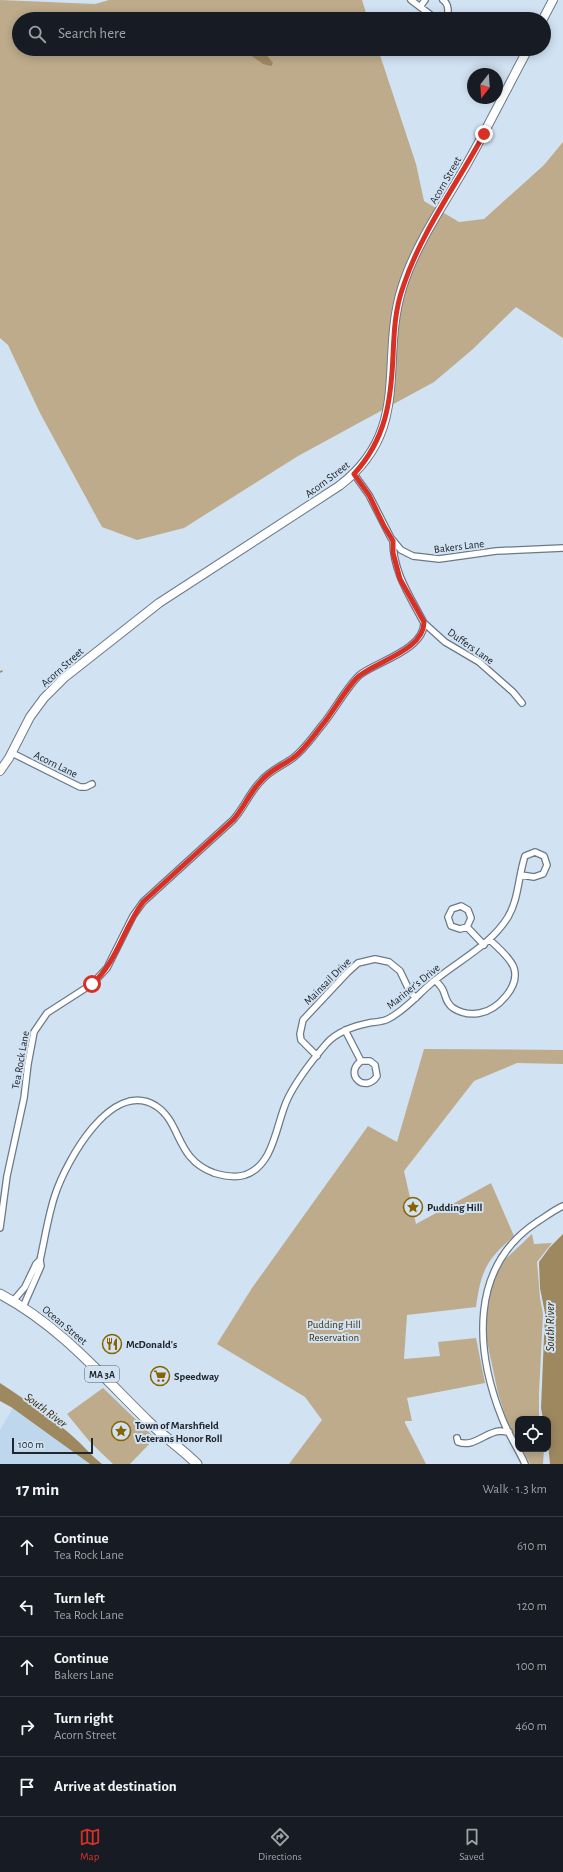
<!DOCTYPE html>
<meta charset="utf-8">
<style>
:root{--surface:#171b24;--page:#20242c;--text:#f1f3f6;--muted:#9ea1a6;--line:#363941;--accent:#d93025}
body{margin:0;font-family:"Alegreya Sans",sans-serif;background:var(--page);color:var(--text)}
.controls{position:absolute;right:12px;bottom:12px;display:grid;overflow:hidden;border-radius:8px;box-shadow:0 2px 10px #0003}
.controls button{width:36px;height:36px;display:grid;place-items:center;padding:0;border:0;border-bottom:1px solid var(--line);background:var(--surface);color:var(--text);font:20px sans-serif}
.compass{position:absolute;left:467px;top:68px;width:36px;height:36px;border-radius:50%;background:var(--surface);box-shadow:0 2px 10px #0003;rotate:197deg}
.scale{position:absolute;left:12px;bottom:10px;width:81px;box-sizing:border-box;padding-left:4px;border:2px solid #20262c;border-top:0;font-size:11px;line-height:14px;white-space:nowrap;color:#20262c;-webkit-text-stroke:3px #d1e2f2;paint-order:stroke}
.stop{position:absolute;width:12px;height:12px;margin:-9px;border:3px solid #d93025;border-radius:50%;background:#fff}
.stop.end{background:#d93025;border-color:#fff;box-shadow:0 1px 4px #0008}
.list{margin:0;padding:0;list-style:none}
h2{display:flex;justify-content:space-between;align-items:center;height:52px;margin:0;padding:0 16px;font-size:17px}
h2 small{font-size:13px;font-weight:400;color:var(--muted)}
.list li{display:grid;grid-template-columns:26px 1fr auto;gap:12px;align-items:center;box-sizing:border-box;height:60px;padding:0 16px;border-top:1px solid var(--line)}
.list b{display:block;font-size:15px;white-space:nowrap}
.list p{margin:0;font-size:13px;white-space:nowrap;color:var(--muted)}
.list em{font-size:13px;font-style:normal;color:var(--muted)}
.icon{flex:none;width:22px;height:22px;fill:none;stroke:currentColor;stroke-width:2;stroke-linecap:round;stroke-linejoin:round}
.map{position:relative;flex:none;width:563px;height:1464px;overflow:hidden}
.search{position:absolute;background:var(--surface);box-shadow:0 2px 10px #0003;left:12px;right:12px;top:12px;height:44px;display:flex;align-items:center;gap:10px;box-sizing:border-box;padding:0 14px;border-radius:22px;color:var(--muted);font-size:15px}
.sheet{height:352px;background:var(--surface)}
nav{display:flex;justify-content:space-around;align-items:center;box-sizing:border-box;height:56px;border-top:1px solid var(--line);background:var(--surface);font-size:11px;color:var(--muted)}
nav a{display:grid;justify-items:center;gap:2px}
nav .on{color:var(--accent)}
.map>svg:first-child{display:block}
</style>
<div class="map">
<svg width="563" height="1464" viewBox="0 0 563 1464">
<rect width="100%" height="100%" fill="#d1e2f2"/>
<path fill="#bfd7ec" d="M14 1406 89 1464H0V1430Z"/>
<path fill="#bdab8b" d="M0 0 95 4 109 0H362L368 19H19V49H378L416 164 424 201 459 222 484 219 544 165 563 142V338L516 307 473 349 434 382 298 456 184 528 137 540 102 527 40 413 8 345 0 338Z
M424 1049 563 1050V1064L517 1063 474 1081 404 1171 416 1224 491 1183 514 1236C486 1260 481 1271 476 1307L407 1315 404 1359 440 1356 438 1342 476 1338 485 1383 407 1398 412 1421H405V1423L426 1464H289L322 1420 305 1397 217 1344 252 1288 368 1126 397 1142Z
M532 1234 534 1244 552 1243 537 1262 540 1298 543 1314 539 1393V1419H518V1442L507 1421 498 1393 485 1332V1310L497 1267Z
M103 1388 155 1438 130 1464H113L90 1442 67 1414Z
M522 1449H544L543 1464H530Z"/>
<path fill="#9e8860" d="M242 49H262L273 63 271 66 263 64Z
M563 1234V1464H550L548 1444V1419H543L541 1408 545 1313 540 1288 539 1262 550 1247Z
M0 1383C27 1401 56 1420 80 1443 87 1450 93 1457 102 1464H90L11 1407 0 1401Z"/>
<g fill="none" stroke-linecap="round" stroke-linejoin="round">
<path stroke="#9e8860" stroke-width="1.5" d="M0 672 2 671"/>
<g stroke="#6a7a89" stroke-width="8">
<path id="minor" d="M411 0 436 19
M443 0C449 4 449 13 446 19
M420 7 425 0
M354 474 369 495 391 538 401 550 413 556 439 559 496 551 563 548
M424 623 445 642 479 662 513 692 522 703
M12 753 80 787H86L92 784
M467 927 460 929 451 926 448 917 452 909 461 906 468 910 471 918 467 927 484 945
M435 980C438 983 441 986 443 990 446 997 446 1003 453 1008 461 1013 471 1015 480 1013 497 1010 520 987 514 968 510 957 497 947 490 940
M345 1030 361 1061C343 1075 366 1094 377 1076L375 1065 370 1061H361
M317 1056 301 1040 300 1034 303 1020 347 973 358 963 375 959 389 962 400 971 410 992 416 998
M0 1228 7 1176 24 1098 28 1064 34 1032 47 1013 92 984 107 968 133 916 143 902 233 820C244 808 249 793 261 781 270 770 282 766 293 758 304 750 314 735 323 724 334 711 349 683 361 674 379 661 424 649 424 623 410 596 393 572 393 541
M13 1301 25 1287 36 1264 40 1260
M23 1307 41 1266 40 1260C45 1238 48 1216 55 1195 66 1162 111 1078 156 1106 182 1123 175 1159 214 1173 224 1176 235 1178 245 1175 275 1165 276 1122 288 1098 297 1080 314 1058 327 1043 338 1031 354 1026 369 1023 375 1022 382 1022 388 1019 406 1010 418 994 434 981 459 960 490 946 508 917 519 898 518 877 525 856L535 852 544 856 547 865 543 874 534 877 521 875
M457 1438 458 1442C474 1448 485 1432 500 1431 503 1431 506 1432 509 1432
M525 1464C518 1448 508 1434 502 1418 475 1350 469 1267 537 1222 545 1217 554 1210 563 1206"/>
</g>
<g stroke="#6a7a89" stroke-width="10">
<path id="secondary" d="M543 19 553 0
M0 771 9 758 30 717 44 698 65 677 159 603 339 486C413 430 379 362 402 288 416 243 445 203 468 162 489 125 508 86 528 49"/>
</g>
<g stroke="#6a7a89" stroke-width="11">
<path id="primary" d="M0 1294C59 1325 102 1376 149 1422 164 1437 182 1449 197 1464"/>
</g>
<use href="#minor" stroke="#fff" stroke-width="5.5"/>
<use href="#secondary" stroke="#fff" stroke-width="8"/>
<use href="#primary" stroke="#fff" stroke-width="9"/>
</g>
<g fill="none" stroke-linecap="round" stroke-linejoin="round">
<path stroke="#d93025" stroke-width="5" d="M92 984C117 962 123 929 143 902L233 820C244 808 249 793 261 781 270 770 282 766 293 758 304 750 314 735 323 724 333 712 348 685 359 676 377 661 424 650 424 622L400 579 393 553V541L384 526 369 495 354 474C386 439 391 401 393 356 394 332 395 309 403 287 421 232 457 184 484 134"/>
</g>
<defs>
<g id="sight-ring" transform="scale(1)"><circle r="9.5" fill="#d1e2f2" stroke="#896301" stroke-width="1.5"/><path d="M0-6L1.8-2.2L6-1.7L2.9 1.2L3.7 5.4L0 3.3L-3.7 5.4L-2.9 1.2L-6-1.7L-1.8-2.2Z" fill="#896301"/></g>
<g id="restaurant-ring" transform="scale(1)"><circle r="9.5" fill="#d1e2f2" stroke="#896301" stroke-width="1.5"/><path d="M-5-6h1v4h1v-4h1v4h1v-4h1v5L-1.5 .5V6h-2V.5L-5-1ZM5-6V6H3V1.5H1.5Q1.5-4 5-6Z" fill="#896301"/></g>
<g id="supermarket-ring" transform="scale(1)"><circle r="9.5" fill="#d1e2f2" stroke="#896301" stroke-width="1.5"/><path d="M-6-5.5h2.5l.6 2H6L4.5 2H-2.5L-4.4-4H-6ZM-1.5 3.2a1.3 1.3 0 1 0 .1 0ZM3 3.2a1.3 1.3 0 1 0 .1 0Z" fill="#896301"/></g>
</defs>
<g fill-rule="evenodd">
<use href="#sight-ring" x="413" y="1207"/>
<use href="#restaurant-ring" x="112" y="1344"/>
<use href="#supermarket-ring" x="160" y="1376"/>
<use href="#sight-ring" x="121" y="1431"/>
</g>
<g text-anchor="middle" stroke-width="4" stroke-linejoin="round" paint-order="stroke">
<rect fill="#d1e2f2" stroke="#555e67" stroke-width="1" x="85" y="1366" width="34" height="16" rx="3"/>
<g font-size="10" font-weight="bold" fill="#20262c">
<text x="102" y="1378">MA 3A</text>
</g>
<g font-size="11" fill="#20262c" stroke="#d1e2f2">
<text transform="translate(445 180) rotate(-60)" y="4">Acorn Street</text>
<text transform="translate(327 479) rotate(-37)" y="4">Acorn Street</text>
<text transform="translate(459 546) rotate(-7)" y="4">Bakers Lane</text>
<text transform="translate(471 646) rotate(35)" y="4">Duffers Lane</text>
<text transform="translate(62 667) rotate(-42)" y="4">Acorn Street</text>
<text transform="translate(56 764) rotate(26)" y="4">Acorn Lane</text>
<text transform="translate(327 981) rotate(-45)" y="4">Mainsail Drive</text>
<text transform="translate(413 986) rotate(-39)" y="4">Mariner's Drive</text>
<text transform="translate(20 1060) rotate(-80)" y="4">Tea Rock Lane</text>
<text transform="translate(65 1325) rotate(40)" y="4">Ocean Street</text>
</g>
<g font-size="11" font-weight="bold" fill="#20262c" stroke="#d1e2f2" text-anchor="start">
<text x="427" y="1211">Pudding Hill</text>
<text x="126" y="1348">McDonald's</text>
<text x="174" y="1380">Speedway</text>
<text x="135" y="1429">Town of Marshfield<tspan x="135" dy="13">Veterans Honor Roll</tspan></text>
</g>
<g font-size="11" fill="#41300e" stroke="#d1e2f2">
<text x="334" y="1328">Pudding Hill<tspan x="334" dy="13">Reservation</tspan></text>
</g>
<g font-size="12" font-style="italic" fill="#382804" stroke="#d1e2f2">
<text transform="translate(550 1327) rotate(-90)" y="4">South River</text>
<text transform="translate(46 1410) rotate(37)" y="4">South River</text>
</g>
</g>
</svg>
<div class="controls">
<button><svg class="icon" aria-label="locate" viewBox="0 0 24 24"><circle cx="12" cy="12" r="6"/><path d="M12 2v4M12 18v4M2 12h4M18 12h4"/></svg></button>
</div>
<svg class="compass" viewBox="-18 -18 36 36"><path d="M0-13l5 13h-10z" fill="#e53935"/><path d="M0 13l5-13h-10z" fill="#9ea1a6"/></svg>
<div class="scale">100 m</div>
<div class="stop" style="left:92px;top:984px"></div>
<div class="stop end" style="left:484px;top:134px"></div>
<div class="search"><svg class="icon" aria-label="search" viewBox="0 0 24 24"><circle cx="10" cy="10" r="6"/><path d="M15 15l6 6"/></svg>Search here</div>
</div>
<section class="sheet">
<h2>17 min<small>Walk · 1.3 km</small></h2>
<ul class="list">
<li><svg class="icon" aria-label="ahead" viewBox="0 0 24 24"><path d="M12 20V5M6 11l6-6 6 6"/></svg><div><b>Continue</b><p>Tea Rock Lane</p></div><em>610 m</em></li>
<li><svg class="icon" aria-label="left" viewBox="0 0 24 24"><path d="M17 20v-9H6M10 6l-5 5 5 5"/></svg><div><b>Turn left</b><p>Tea Rock Lane</p></div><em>120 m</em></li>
<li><svg class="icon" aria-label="ahead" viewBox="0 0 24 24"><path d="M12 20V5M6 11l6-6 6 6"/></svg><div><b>Continue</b><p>Bakers Lane</p></div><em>100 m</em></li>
<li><svg class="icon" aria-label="right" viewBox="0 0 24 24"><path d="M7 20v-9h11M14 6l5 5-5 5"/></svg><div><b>Turn right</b><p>Acorn Street</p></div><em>460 m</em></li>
<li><svg class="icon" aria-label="arrive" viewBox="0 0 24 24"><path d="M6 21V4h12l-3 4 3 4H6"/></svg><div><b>Arrive at destination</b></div></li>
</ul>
</section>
<nav>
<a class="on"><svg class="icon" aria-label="map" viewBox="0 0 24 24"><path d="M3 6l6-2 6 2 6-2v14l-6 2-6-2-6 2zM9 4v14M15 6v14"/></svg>Map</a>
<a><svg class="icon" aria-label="directions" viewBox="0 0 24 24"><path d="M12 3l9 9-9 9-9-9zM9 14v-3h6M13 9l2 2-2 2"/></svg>Directions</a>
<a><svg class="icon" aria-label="saved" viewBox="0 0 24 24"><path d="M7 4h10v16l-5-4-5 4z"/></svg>Saved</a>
</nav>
